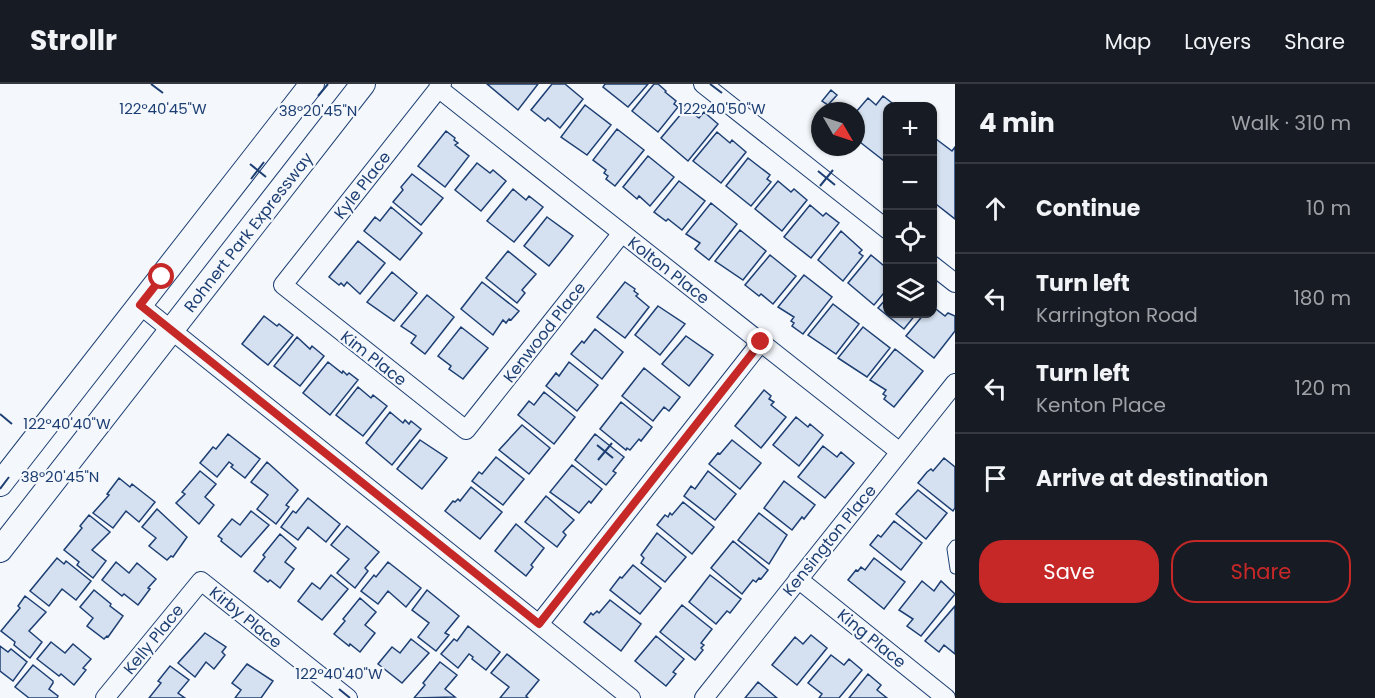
<!DOCTYPE html>
<meta charset="utf-8">
<style>
:root{--surface:#171b24;--page:#242831;--text:#f1f3f6;--muted:#9ea1a6;--line:#363941;--accent:#c62828}
body{margin:0;font-family:Poppins,sans-serif;background:var(--page);color:var(--text)}
.controls{position:absolute;right:18px;top:18px;display:grid;overflow:hidden;border-radius:12px;box-shadow:0 2px 4px #0004}
.controls button{width:54px;height:54px;display:grid;place-items:center;padding:0;border:0;border-bottom:2px solid var(--line);background:var(--surface);color:var(--text);font:30px sans-serif}
.compass{position:absolute;left:811px;top:18px;width:54px;height:54px;border-radius:50%;background:var(--surface);box-shadow:0 2px 4px #0004;rotate:129deg}
.stop{position:absolute;width:18px;height:18px;margin:-14px;border:4px solid #c62828;border-radius:50%;background:#fff}
.stop.end{background:#c62828;border-color:#fff;box-shadow:0 2px 6px #0008}
.list{margin:0;padding:0;list-style:none}
h2{display:flex;justify-content:space-between;align-items:center;height:78px;margin:0;padding:0 24px;font-size:26px}
h2 small{font-size:20px;font-weight:400;color:var(--muted)}
.list li{display:grid;grid-template-columns:39px 1fr auto;gap:18px;align-items:center;box-sizing:border-box;height:90px;padding:0 24px;border-top:2px solid var(--line)}
.list b{display:block;font-size:22px;white-space:nowrap}
.list p{margin:0;font-size:20px;white-space:nowrap;color:var(--muted)}
.list em{font-size:20px;font-style:normal;color:var(--muted)}
.actions{display:flex;gap:12px;padding:18px 24px}
.actions a{flex:1;padding:14px 0;border:2px solid var(--accent);border-radius:24px;text-align:center;font-size:21px;color:var(--accent)}
.actions .main{background:var(--accent);color:#fff}
.icon{flex:none;width:33px;height:33px;fill:none;stroke:currentColor;stroke-width:2;stroke-linecap:round;stroke-linejoin:round}
.map{position:relative;flex:none;width:955px;height:614px;overflow:hidden}
header{display:flex;align-items:center;gap:36px;box-sizing:border-box;height:84px;padding:0 30px;background:var(--surface);border-bottom:2px solid var(--line)}
header strong{font-size:28px}
nav{display:flex;gap:33px;margin-inline-start:auto;font-size:21px}
main{display:flex}
aside{flex:1;background:var(--surface)}
.map>svg:first-child{display:block}
</style>
<header>
<strong>Strollr</strong>
<nav><a>Map</a><a>Layers</a><a>Share</a></nav>
</header>
<main>
<div class="map">
<svg width="955" height="614" viewBox="0 0 955 614">
<rect width="100%" height="100%" fill="#f4f7fb"/>
<path fill="#d5e0f0" stroke="#1d3f73" stroke-width="1.5" d="M487 0H538L518 26Z
M552 0H565L583 15 560 44 548 34 545 37 531 26Z
M605 0H648L628 23 603 3Z
M654 0H658L666 7 665 8 676 17 674 20 678 23 658 48 632 27Z
M831 6 837 11 828 21 822 17Z
M883 12 896 22H888V80L856 55V28L868 14 876 21Z
M585 21 611 41 587 71 561 53Z
M686 24 699 34 704 28 718 40 688 77 661 54Z
M617 45 644 66 615 102 606 95 608 92 604 89 606 86 593 76Z
M446 47 455 54 454 56 458 59 455 61 469 72 445 103 418 82Z
M717 48 730 59 732 56 746 68 721 99 693 77Z
M932 52 952 67 955 63V135L932 117Z
M648 72 674 93 650 122 639 112 637 115 623 103Z
M748 74 770 91 767 95 771 98 751 122 726 102Z
M477 79 490 89 493 86 506 97 481 127 455 106Z
M412 90 443 114 421 141 393 118 403 106 401 103Z
M679 97 705 117 682 146 668 135 666 137 654 128Z
M778 97 791 108 794 105 807 116 782 147 755 125Z
M513 105 526 116 529 112 543 123 514 158 487 137Z
M711 119 737 140 709 176 695 165 700 159 686 150Z
M810 121 823 132 826 129 839 139 811 174 784 153Z
M391 123 422 149 400 176 364 147 375 133 380 137Z
M547 133 573 152 549 182 524 162Z
M740 146 766 167 743 196 715 177Z
M841 147 862 166 859 169 863 172 843 197 818 176Z
M358 157 385 179 360 210 347 198 344 202 341 199 339 201 329 193Z
M508 167 536 190 522 206 525 209 517 219 486 194Z
M770 171 796 192 773 220 761 210 759 212 745 201Z
M871 171 883 181 885 179 888 180V204L874 221 848 199Z
M392 188 417 209 394 237 367 218Z
M804 191 832 213 803 250 792 242 794 239 791 237 794 233 778 223Z
M482 198 519 227 511 236 509 235 506 239 503 236 493 251 461 225Z
M625 198 635 205 634 207 638 210 636 212 649 223 625 254 597 233Z
M427 211 454 233 425 270 411 259 416 252 401 242Z
M888 213V230H916L904 245 878 224Z
M833 220 859 240 836 270 808 251Z
M658 222 685 240 660 271 635 251Z
M932 222 945 232 948 229 955 232V247L934 274 906 252 924 230H932Z
M264 232 277 242 279 240 293 251 268 281 242 260Z
M461 243 488 264 463 295 449 285 451 282 438 272Z
M863 243 890 264 867 293 838 274Z
M595 245 623 268 602 295 571 270 582 257 584 259Z
M686 252 713 271 689 302 662 280Z
M297 253 310 265 312 262 324 272 300 302 274 282Z
M895 265 923 287 894 323 884 315 886 312 883 310 886 306 870 296Z
M328 278 342 289 343 287 347 291 349 289 358 296 330 331 303 309Z
M569 278 598 301 577 327 546 302 556 289 559 292Z
M644 284 680 313 669 327 664 323 653 337 622 312Z
M358 303 371 314 373 311 387 322 363 352 336 331Z
M764 306 771 312 769 315 774 318 771 321 786 333 761 364 735 342Z
M544 308 575 333 554 360 518 331 529 317 534 321Z
M621 318 652 343 641 357 639 355 630 366 627 364 626 366 600 345Z
M390 328 403 339 405 336 409 340 411 337 421 345 392 381 366 359Z
M796 333 808 343 810 340 823 351 799 382 773 361Z
M522 341 550 364 529 390 499 366Z
M228 350 260 375 245 394 231 383 233 381 229 378 217 393 200 379 213 363 216 365Z
M595 350 624 373 613 387 616 389 606 401 575 376Z
M420 356 447 374 422 405 397 385Z
M732 356 761 379 740 405 709 380 718 369 720 370Z
M823 362 837 373 841 368 854 379 825 414 798 393Z
M496 373 524 395 503 421 472 397 479 388 482 390Z
M944 374 955 383V424L953 427 918 399 927 388 931 385 933 387Z
M267 378 298 406 286 421 289 423 276 440 257 425 268 411 251 398Z
M572 381 602 405 591 419 589 417 579 429 550 408Z
M200 387 216 400 205 413 214 421 199 440 176 419 185 410 182 408Z
M708 387 736 410 715 436 684 412 691 402 695 405Z
M119 394 130 403 132 400 155 418 139 438 126 427 113 444 93 429 109 411 107 410Z
M784 397 815 421 804 435 802 433 792 446 764 424Z
M471 403 502 428 480 455 445 427 453 417 455 418 458 415 460 417Z
M918 406 947 429 926 455 896 430Z
M546 412 574 436 563 448 566 451 557 463 525 438Z
M308 414 340 440 326 458 308 443 298 456 281 443 293 427 296 429Z
M683 418 714 443 692 470 657 441 665 431 668 433 670 429 672 431Z
M157 425 187 453 173 473 171 472 167 476 149 462 156 454 142 443Z
M251 427 269 441 241 473 221 457 222 455 218 452 232 435 240 441Z
M759 429 787 451 769 480 738 456Z
M89 431 110 448 92 466 106 477 93 494 77 481 79 478 64 466 82 444 80 442Z
M894 437 922 459 901 486 870 461 878 451 881 453Z
M516 440 544 464 531 481 533 483 526 492 495 467Z
M347 442 379 468 365 484 368 487 355 504 337 489 349 475 331 461Z
M657 449 686 473 665 498 641 479 644 474 641 471Z
M280 450 296 464 285 478 294 485 280 504 270 496 268 498 254 487 265 473 263 471Z
M733 457 768 486 761 495 759 494 756 498 753 496 742 510 711 484Z
M57 474 64 480 66 477 91 497 76 516 62 505 49 522 30 507Z
M874 474 905 498 884 525 848 496 856 486 858 487 861 483 865 486Z
M116 478 129 489 137 479 156 495 148 504 150 505 138 521 124 510 122 512 102 496Z
M388 478 421 504 406 523 388 507 378 520 361 507 374 491 376 493Z
M633 481 661 504 640 530 610 506 620 493 622 494Z
M331 491 348 505 322 536 298 517 312 499 320 505Z
M710 491 741 515 730 529 727 527 716 540 689 518Z
M922 497 934 507 941 497 955 510 921 552 907 542 913 535 899 526Z
M94 506 111 520 110 522 123 532 108 553 107 552 104 555 87 542 93 534 80 523Z
M427 506 459 532 445 549 449 551 436 567 418 553 429 539 412 526Z
M25 512 46 528 29 547 42 558 30 574 14 561 15 558 1 547 20 524 18 522Z
M360 514 376 528 365 541 375 549 360 568 350 560 349 562 334 550 345 537 343 535Z
M610 516 641 540 621 567 584 538 591 529 593 531 597 527 599 529Z
M682 521 712 545 701 559 704 561 701 564 703 566 695 576 660 548Z
M955 522V570L944 561 939 568 925 557Z
M468 542 500 568 486 586 472 575 473 573 469 570 458 584 441 570 454 555 457 557Z
M205 549 226 563 222 568 225 571 214 585 206 578 195 593 178 579Z
M811 551 827 564 797 601 772 581 795 553 803 560Z
M656 552 684 575 673 588 676 590 666 602 635 577Z
M411 555 429 569 402 599 378 580 392 563 400 569Z
M51 558 65 569 73 560 91 575 83 584 86 586 74 601 61 590 59 592 37 575Z
M0 562 8 568 11 565 27 578 13 597 0 587Z
M507 570 539 596 526 612 528 614H500L509 603 491 589Z
M831 571 844 581 849 575 862 586 839 614H819L822 610 808 599Z
M440 578 457 591 445 605 455 613 414 614 425 601 423 599Z
M247 580 273 597 261 614H235L241 606 232 599Z
M33 581 53 597V599L49 605 58 612 57 614H29L15 603Z
M170 582 189 596 178 609 185 614H149L161 599 158 597Z
M868 590 881 601 877 606 887 614H849Z
M758 598 777 614H745Z"/>
<g fill="none" stroke-linecap="round" stroke-linejoin="round">
<g stroke="#1d3f73" stroke-width="11">
<path id="lane" d="M955 461 952 465 955 485"/>
</g>
<g stroke="#1d3f73" stroke-width="20">
<path id="street" d="M442 0 283 201 466 346 622 149
M703 0 888 146
M438 4 900 368
M932 181 955 199
M140 221 631 614
M798 495 946 614
M539 540 761 258
M105 614 201 497 348 614
M704 614 955 299"/>
</g>
<g stroke="#1d3f73" stroke-width="26">
<path id="secondary" d="M0 400 312 0
M0 466 363 0"/>
</g>
<use href="#lane" stroke="#f4f7fb" stroke-width="9"/>
<use href="#street" stroke="#f4f7fb" stroke-width="18"/>
<use href="#secondary" stroke="#f4f7fb" stroke-width="24"/>
</g>
<g fill="none" stroke-linecap="round" stroke-linejoin="round">
<path stroke="#c62828" stroke-width="8" d="M162 193 140 221 539 540 761 258"/>
</g>
<path fill="none" stroke="#1d3f73" stroke-width="2" d="M151 0 163 9M710 0 722 9M318 12 328 0M250 80 266 93M818 87 835 101M251 95 264 78M820 102 833 86M0 330 12 340M597 361 613 374M598 376 612 359M0 405 9 393M339 605 350 614"/>
<g text-anchor="middle" stroke-width="4.5" stroke-linejoin="round" paint-order="stroke">
<g font-size="16" fill="#1d3f73" stroke="#f4f7fb">
<text transform="translate(362 101) rotate(-52)" y="6">Kyle Place</text>
<text transform="translate(248 148) rotate(-52)" y="6">Rohnert Park Expressway</text>
<text transform="translate(669 186) rotate(38)" y="6">Kolton Place</text>
<text transform="translate(544 248) rotate(-52)" y="6">Kenwood Place</text>
<text transform="translate(374 274) rotate(38)" y="6">Kim Place</text>
<text transform="translate(829 456) rotate(-51)" y="6">Kensington Place</text>
<text transform="translate(246 533) rotate(39)" y="6">Kirby Place</text>
<text transform="translate(872 554) rotate(39)" y="6">King Place</text>
<text transform="translate(153 555) rotate(-51)" y="6">Kelly Place</text>
</g>
</g>
<g font-size="15" text-anchor="middle" fill="#1d3f73" stroke="#f4f7fb" stroke-width="4.5" stroke-linejoin="round" paint-order="stroke">
<text x="163" y="30">122°40'45"W</text>
<text x="722" y="30">122°40'50"W</text>
<text x="318" y="32">38°20'45"N</text>
<text x="67" y="345">122°40'40"W</text>
<text x="60" y="398">38°20'45"N</text>
<text x="339" y="595">122°40'40"W</text>
</g>
</svg>
<div class="controls">
<button>+</button>
<button>−</button>
<button><svg class="icon" aria-label="locate" viewBox="0 0 24 24"><circle cx="12" cy="12" r="6"/><path d="M12 2v4M12 18v4M2 12h4M18 12h4"/></svg></button>
<button><svg class="icon" aria-label="layers" viewBox="0 0 24 24"><path d="M12 4l9 5-9 5-9-5zM3 14l9 5 9-5"/></svg></button>
</div>
<svg class="compass" viewBox="-18 -18 36 36"><path d="M0-13l5 13h-10z" fill="#e53935"/><path d="M0 13l5-13h-10z" fill="#9ea1a6"/></svg>
<div class="stop" style="left:162px;top:193px"></div>
<div class="stop end" style="left:761px;top:258px"></div>
</div>
<aside>
<h2>4 min<small>Walk · 310 m</small></h2>
<ul class="list">
<li><svg class="icon" aria-label="ahead" viewBox="0 0 24 24"><path d="M12 20V5M6 11l6-6 6 6"/></svg><div><b>Continue</b></div><em>10 m</em></li>
<li><svg class="icon" aria-label="left" viewBox="0 0 24 24"><path d="M17 20v-9H6M10 6l-5 5 5 5"/></svg><div><b>Turn left</b><p>Karrington Road</p></div><em>180 m</em></li>
<li><svg class="icon" aria-label="left" viewBox="0 0 24 24"><path d="M17 20v-9H6M10 6l-5 5 5 5"/></svg><div><b>Turn left</b><p>Kenton Place</p></div><em>120 m</em></li>
<li><svg class="icon" aria-label="arrive" viewBox="0 0 24 24"><path d="M6 21V4h12l-3 4 3 4H6"/></svg><div><b>Arrive at destination</b></div></li>
</ul>
<div class="actions"><a class="main">Save</a><a>Share</a></div>
</aside>
</main>
